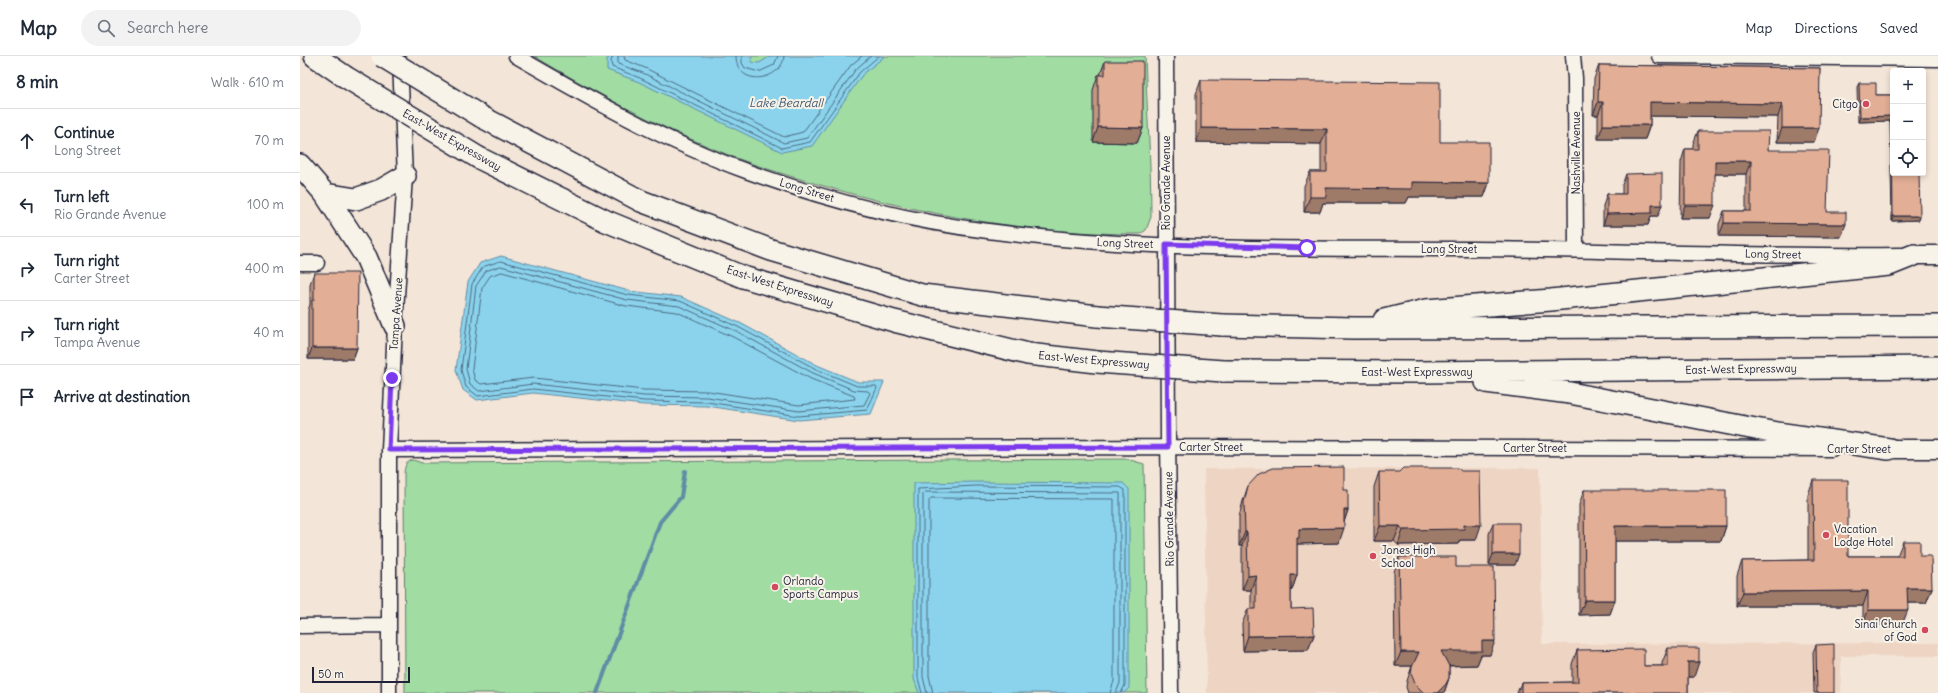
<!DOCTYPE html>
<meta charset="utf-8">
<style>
:root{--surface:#fff;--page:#f2f2f3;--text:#1f2937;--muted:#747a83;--line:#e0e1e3}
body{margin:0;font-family:Delius,sans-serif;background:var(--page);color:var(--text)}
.controls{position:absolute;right:12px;top:12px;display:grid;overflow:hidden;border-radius:4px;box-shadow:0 2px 6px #0003}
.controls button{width:36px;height:36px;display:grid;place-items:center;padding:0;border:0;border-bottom:1px solid var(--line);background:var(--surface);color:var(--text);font:20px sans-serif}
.scale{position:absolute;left:12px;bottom:10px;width:98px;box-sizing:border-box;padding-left:4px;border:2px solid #22223b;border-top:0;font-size:11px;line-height:14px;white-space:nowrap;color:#22223b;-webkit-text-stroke:3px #f7f3e8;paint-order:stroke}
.stop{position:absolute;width:12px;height:12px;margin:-9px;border:3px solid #7c3aed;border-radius:50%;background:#fff}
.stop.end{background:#7c3aed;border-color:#fff;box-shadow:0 1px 4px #0008}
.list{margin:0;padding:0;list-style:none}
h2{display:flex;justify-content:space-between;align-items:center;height:52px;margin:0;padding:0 16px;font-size:17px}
h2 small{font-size:13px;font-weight:400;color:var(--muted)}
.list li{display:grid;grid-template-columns:26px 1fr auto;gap:12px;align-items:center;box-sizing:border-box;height:64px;padding:0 16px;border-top:1px solid var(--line)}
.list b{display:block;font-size:15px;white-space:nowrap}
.list p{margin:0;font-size:13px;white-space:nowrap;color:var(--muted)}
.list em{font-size:13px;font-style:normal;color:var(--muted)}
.icon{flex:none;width:22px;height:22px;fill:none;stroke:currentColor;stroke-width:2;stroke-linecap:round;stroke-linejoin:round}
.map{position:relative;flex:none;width:1638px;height:637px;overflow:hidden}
header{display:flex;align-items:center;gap:24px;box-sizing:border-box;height:56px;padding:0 20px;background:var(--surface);border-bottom:1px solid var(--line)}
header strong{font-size:19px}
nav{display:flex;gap:22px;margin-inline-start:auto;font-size:14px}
.search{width:280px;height:36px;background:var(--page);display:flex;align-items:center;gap:10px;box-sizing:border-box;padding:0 14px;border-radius:22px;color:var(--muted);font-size:15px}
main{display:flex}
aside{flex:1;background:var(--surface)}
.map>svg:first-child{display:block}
</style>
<header>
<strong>Map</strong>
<div class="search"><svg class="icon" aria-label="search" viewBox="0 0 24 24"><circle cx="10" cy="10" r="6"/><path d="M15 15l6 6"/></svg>Search here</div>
<nav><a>Map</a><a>Directions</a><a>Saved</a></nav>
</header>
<main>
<aside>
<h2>8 min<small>Walk · 610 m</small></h2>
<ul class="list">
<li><svg class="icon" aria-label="ahead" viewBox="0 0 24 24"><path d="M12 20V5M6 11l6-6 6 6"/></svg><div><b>Continue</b><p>Long Street</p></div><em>70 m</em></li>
<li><svg class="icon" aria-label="left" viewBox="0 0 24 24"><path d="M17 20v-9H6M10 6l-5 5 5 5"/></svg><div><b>Turn left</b><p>Rio Grande Avenue</p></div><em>100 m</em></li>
<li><svg class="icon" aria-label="right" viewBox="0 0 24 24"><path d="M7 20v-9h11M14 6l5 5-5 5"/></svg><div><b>Turn right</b><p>Carter Street</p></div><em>400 m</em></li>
<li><svg class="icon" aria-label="right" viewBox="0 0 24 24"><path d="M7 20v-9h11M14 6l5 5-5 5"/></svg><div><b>Turn right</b><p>Tampa Avenue</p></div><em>40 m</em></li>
<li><svg class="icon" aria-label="arrive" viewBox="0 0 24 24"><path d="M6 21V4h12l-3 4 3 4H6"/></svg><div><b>Arrive at destination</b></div></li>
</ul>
</aside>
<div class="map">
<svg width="1638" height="637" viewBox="0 0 1638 637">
<rect width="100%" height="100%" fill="#f3e5d7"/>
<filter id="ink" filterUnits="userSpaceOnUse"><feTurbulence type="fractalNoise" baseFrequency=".025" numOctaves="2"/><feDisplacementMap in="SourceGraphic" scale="8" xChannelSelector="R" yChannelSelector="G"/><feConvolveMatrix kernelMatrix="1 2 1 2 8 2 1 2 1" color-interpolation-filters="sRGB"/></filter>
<g filter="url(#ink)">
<path fill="#eed4c3" d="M1240 412 1242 588 1638 587V600H1541V637H907L904 413Z"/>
<path fill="#a1dca3" stroke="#627f6f" d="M234 0H845C847 54 851 107 851 161L846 174 840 178C731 178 622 159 517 128 482 118 447 107 414 93 351 67 292 35 234 0Z
M827 403 844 408 847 637H105L104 417C105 409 106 406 113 404L122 407Z"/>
<path fill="#8bd3ec" stroke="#618ca5" d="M312 0H452L451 6 459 7 471 0H585L563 18 512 90 482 96 339 26 307 14V3Z
M201 200 329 235 381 241 440 267 517 309 558 326H584L571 358 499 364 407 350 344 349 233 337 177 344 163 334 156 314 168 226 180 207Z
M676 426 823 427 829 433V632L824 637H619L614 623V427Z"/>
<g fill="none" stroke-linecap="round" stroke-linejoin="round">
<path stroke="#4c6982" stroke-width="1" d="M313 0 311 5 312 11 340 22 482 92 510 86 560 16 579 0
M318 0V8L343 17 484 87 507 82 556 13 571 0
M324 0 325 4 345 12 484 81 503 76 551 9 562 0
M436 0C436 33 483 25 484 0
M442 0V7L445 12 459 16 474 9 478 0
M201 205 328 239 380 245 438 271 516 313 557 330H576L577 332 567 354 499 360 407 346 344 345 233 333 178 340 166 331 161 314 172 228 183 211Z
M201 210 327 244 379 250 436 275 513 317 554 334 568 335 570 337 564 349 499 355 407 341 344 340 233 328 179 335 170 328 166 313 176 230 186 215Z
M202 216 326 250 377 256 433 281 511 323 554 340 555 343 499 349 408 335 344 334 234 322 181 328 175 324 172 313 182 232 190 220Z
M622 637 618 622V433L676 430 820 431 825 434V629L821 637
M627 637 623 621V438L625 436 820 437V627L816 637
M633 637 629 620V444L631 442 814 443V625L810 637"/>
<path stroke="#618ca5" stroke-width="4" d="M297 637 360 466 381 441 385 415"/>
<g stroke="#22223b" stroke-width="17">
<path id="minor" d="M216 0C290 43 366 86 446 115 524 143 606 165 688 175 848 196 1011 192 1173 193 1315 194 1458 201 1601 199
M866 0 868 379 871 637
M1273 0 1275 22 1276 194
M1359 0 1638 3
M0 207H17
M89 394 868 391 1532 393
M0 570 88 569
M89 637V394L95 270 105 120 100 6"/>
</g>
<g stroke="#22223b" stroke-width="21">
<path id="major" d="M1614 199H1638
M1589 393H1638"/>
</g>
<g stroke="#22223b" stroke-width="24">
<path id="highway" d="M15 0 44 20
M182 61 341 145 471 194 622 239 797 260
M179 102 306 165 443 221 594 265 728 298 797 306
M0 109 25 138 66 201 95 270
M25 138 56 143 81 134 105 120
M1084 264 1126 254 1251 244 1589 209 1614 199
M922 269 1054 272 1638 270
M923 315 1116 316 1638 311
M1186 326 1270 337 1471 376 1589 393"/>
</g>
<use href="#minor" stroke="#f7f3e8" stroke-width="14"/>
<use href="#major" stroke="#f7f3e8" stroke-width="18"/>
<use href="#highway" stroke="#f7f3e8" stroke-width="21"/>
<g stroke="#22223b" stroke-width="24" stroke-linecap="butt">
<path id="highway-bridge" d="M82 0 182 61
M44 20 179 102
M797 260 922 269
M797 306 923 315"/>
</g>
<use href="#highway-bridge" stroke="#f7f3e8" stroke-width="21"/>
</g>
<path fill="#c29680" stroke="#22223b" d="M805 5 843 72 837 87 793 86V34L798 19H800Z
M1299 9 1520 12 1514 86H1477L1478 61 1350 60V69L1345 83H1298V59H1293L1294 23Z
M901 24 1140 86 1189 127 1184 141H1109L1106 147H1023L1020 156H1004V130L1010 116H1021V88L896 86V38Z
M1559 27 1576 39H1593L1619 164 1592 165 1590 65 1558 66 1557 31Z
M1398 75 1468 94 1527 156 1541 181 1419 180V168L1424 155H1446V118H1415L1410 162H1380L1381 106 1385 93H1393V88Z
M1326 118 1358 160H1351L1348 169H1303V150L1307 138H1322V129Z
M14 217 57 292 53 303H8V255L10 248V228Z
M1079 416 1176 484H1160L1158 488 1098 489 1094 485H1074V431Z
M1513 424 1548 500H1597L1603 485 1620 500 1632 532 1626 547H1607L1602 569H1563V550H1437V520L1442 505 1508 504V439Z
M948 430 1044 434 1048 454 1044 466 1039 487 997 488V519L992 534H991V553L1014 579 1008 594 943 595 942 568 948 553H951V534H942V490H939V460L943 445Z
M1284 434 1426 470 1421 485H1315V544L1310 558 1279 559V449Z
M1193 467 1215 509H1189V478Z
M1099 501 1156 511 1190 599H1181L1177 609 1149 610V622L1144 637H1108L1106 631 1107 625 1112 610H1095L1094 516Z
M1516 589 1534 637H1514L1513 596Z
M1368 592 1394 621H1388V637H1217L1221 627 1272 626V608L1277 594 1344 610H1362V607Z"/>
<path fill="#9e7a68" stroke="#22223b" d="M1298 46H1303L1298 59H1293Z
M1350 46 1482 48 1478 61 1345 60Z
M1592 60 1590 65 1558 66 1560 61Z
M1303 69H1350L1345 83H1298Z
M798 71 843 72 837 87 793 86Z
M901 72 1027 73 1021 88 896 86Z
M1482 72H1519L1514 86H1477Z
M1415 105H1451L1446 118H1410Z
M1112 126 1189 127 1184 141H1109L1106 147H1023L1020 156H1004L1010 141 1026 132Z
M1352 149H1362L1358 160H1351L1348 169H1303L1307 158Z
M1385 149H1415L1410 162H1380Z
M1593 160H1620L1619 164 1592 165Z
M1424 167 1546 168 1541 181 1419 180Z
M12 292H57L53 303H8Z
M1044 454H1048L1043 469Z
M1164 469H1181L1176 484H1160L1158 488 1098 489 1103 474Z
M1080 470H1100L1094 485H1074Z
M1315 470H1426L1421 485H1310Z
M1044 472 1039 487 997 488 994 497 999 473Z
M945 476H947L942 490H939Z
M1193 498H1219L1215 509H1189Z
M956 519 951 534H942L948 520Z
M991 519H997L992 534H985Z
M1607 532H1632L1626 547H1602Z
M1568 535 1563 550H1437L1443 536Z
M1285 544H1315L1310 558 1279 559Z
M1568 554H1608L1602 569H1563Z
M1014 579 1008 594 943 595 948 580Z
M1182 585H1195L1190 599H1181L1177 609 1136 610 1141 595Z
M1101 596H1119L1114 610H1095Z
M1388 606H1399L1394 621H1383Z
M1149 622 1144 637H1137Z"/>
<path fill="#e2ae95" stroke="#22223b" d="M805 5H843V72L798 71V19H805Z
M1299 9 1520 12 1519 72H1482V48L1350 46V69H1303V46H1298Z
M901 24 1140 26V86H1189V127L1112 126V133L1026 132V141H1010V116H1027V73L901 72Z
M1559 27H1576V39H1593V117H1619L1620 160H1593L1592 60 1560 61Z
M1398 75H1469L1468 94H1529L1527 156H1546V168L1424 167V155H1451V105H1415V149H1385V93H1398Z
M1362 117V149H1352V157L1307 158V138H1326V118Z
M14 217H58L57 292H12V244H14Z
M1044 411V434H1048V454H1044V472L999 473V482H997V519H991V553L1013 552 1014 579 948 580V553H956V519L948 520 947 476H945L944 446 948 430 959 418 973 412Z
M1103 412H1158L1161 415H1180L1181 469H1164V473L1103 474 1100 470H1080L1079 416H1099Z
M1513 424H1548V500H1603V485H1620V500H1631L1632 532H1607L1608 554H1568V535L1443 536 1442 505 1514 504Z
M1284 434H1426V470H1315V544H1285Z
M1193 467H1219V498H1193Z
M1099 501H1156V511H1194L1195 585H1182V595H1141L1149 610V622L1146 628 1137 637H1124L1115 628 1111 617 1112 611 1119 596H1101Z
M1534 588V637H1517L1516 589Z
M1368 592H1399V606H1388V637H1221V627L1278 626 1277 594 1344 593V610H1368Z"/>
</g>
<g fill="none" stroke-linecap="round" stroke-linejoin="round" filter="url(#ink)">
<path stroke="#7c3aed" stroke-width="5" d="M92 322 89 394 868 391 866 188 1007 192"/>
</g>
<g fill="#d1495b" stroke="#f7f3e8" stroke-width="1.5">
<circle cx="1566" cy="48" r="4"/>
<circle cx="1526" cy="479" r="4"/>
<circle cx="1073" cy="500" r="4"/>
<circle cx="475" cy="531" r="4"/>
<circle cx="1625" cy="574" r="4"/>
</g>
<g text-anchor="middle" stroke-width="4" stroke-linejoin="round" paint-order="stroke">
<g font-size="11" fill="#22223b" stroke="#f7f3e8" text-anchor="start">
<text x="1558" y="52" text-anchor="end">Citgo</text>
<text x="1534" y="477">Vacation<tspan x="1534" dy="13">Lodge Hotel</tspan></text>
<text x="1081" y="498">Jones High<tspan x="1081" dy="13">School</tspan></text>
<text x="483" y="529">Orlando<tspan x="483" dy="13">Sports Campus</tspan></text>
<text x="1617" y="572" text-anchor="end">Sinai Church<tspan x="1617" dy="13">of God</tspan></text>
</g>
<g font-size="11" fill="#22223b" stroke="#f7f3e8">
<text transform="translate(152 84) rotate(30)" y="4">East-West Expressway</text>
<text transform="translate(1276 97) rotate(-90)" y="4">Nashville Avenue</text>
<text transform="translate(866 127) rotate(-90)" y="4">Rio Grande Avenue</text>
<text transform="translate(507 134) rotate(17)" y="4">Long Street</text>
<text transform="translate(825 187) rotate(2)" y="4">Long Street</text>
<text x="1149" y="197">Long Street</text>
<text transform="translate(1473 198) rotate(1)" y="4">Long Street</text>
<text transform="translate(480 230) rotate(18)" y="4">East-West Expressway</text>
<text transform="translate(96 258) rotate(-86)" y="4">Tampa Avenue</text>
<text transform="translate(794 304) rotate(5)" y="4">East-West Expressway</text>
<text transform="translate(1441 313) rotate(-1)" y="4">East-West Expressway</text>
<text x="1117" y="320">East-West Expressway</text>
<text x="911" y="395">Carter Street</text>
<text x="1235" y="396">Carter Street</text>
<text x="1559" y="397">Carter Street</text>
<text transform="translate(869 463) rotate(-91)" y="4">Rio Grande Avenue</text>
</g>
<g font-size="12" font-style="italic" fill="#425770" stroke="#f7f3e8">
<text x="486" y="51">Lake Beardall</text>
</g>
</g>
</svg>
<div class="controls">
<button>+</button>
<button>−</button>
<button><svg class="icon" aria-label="locate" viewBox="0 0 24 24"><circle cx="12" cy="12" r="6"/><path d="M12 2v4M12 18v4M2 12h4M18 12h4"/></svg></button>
</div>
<div class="scale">50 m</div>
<div class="stop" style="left:1007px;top:192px"></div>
<div class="stop end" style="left:92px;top:322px"></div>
</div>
</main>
